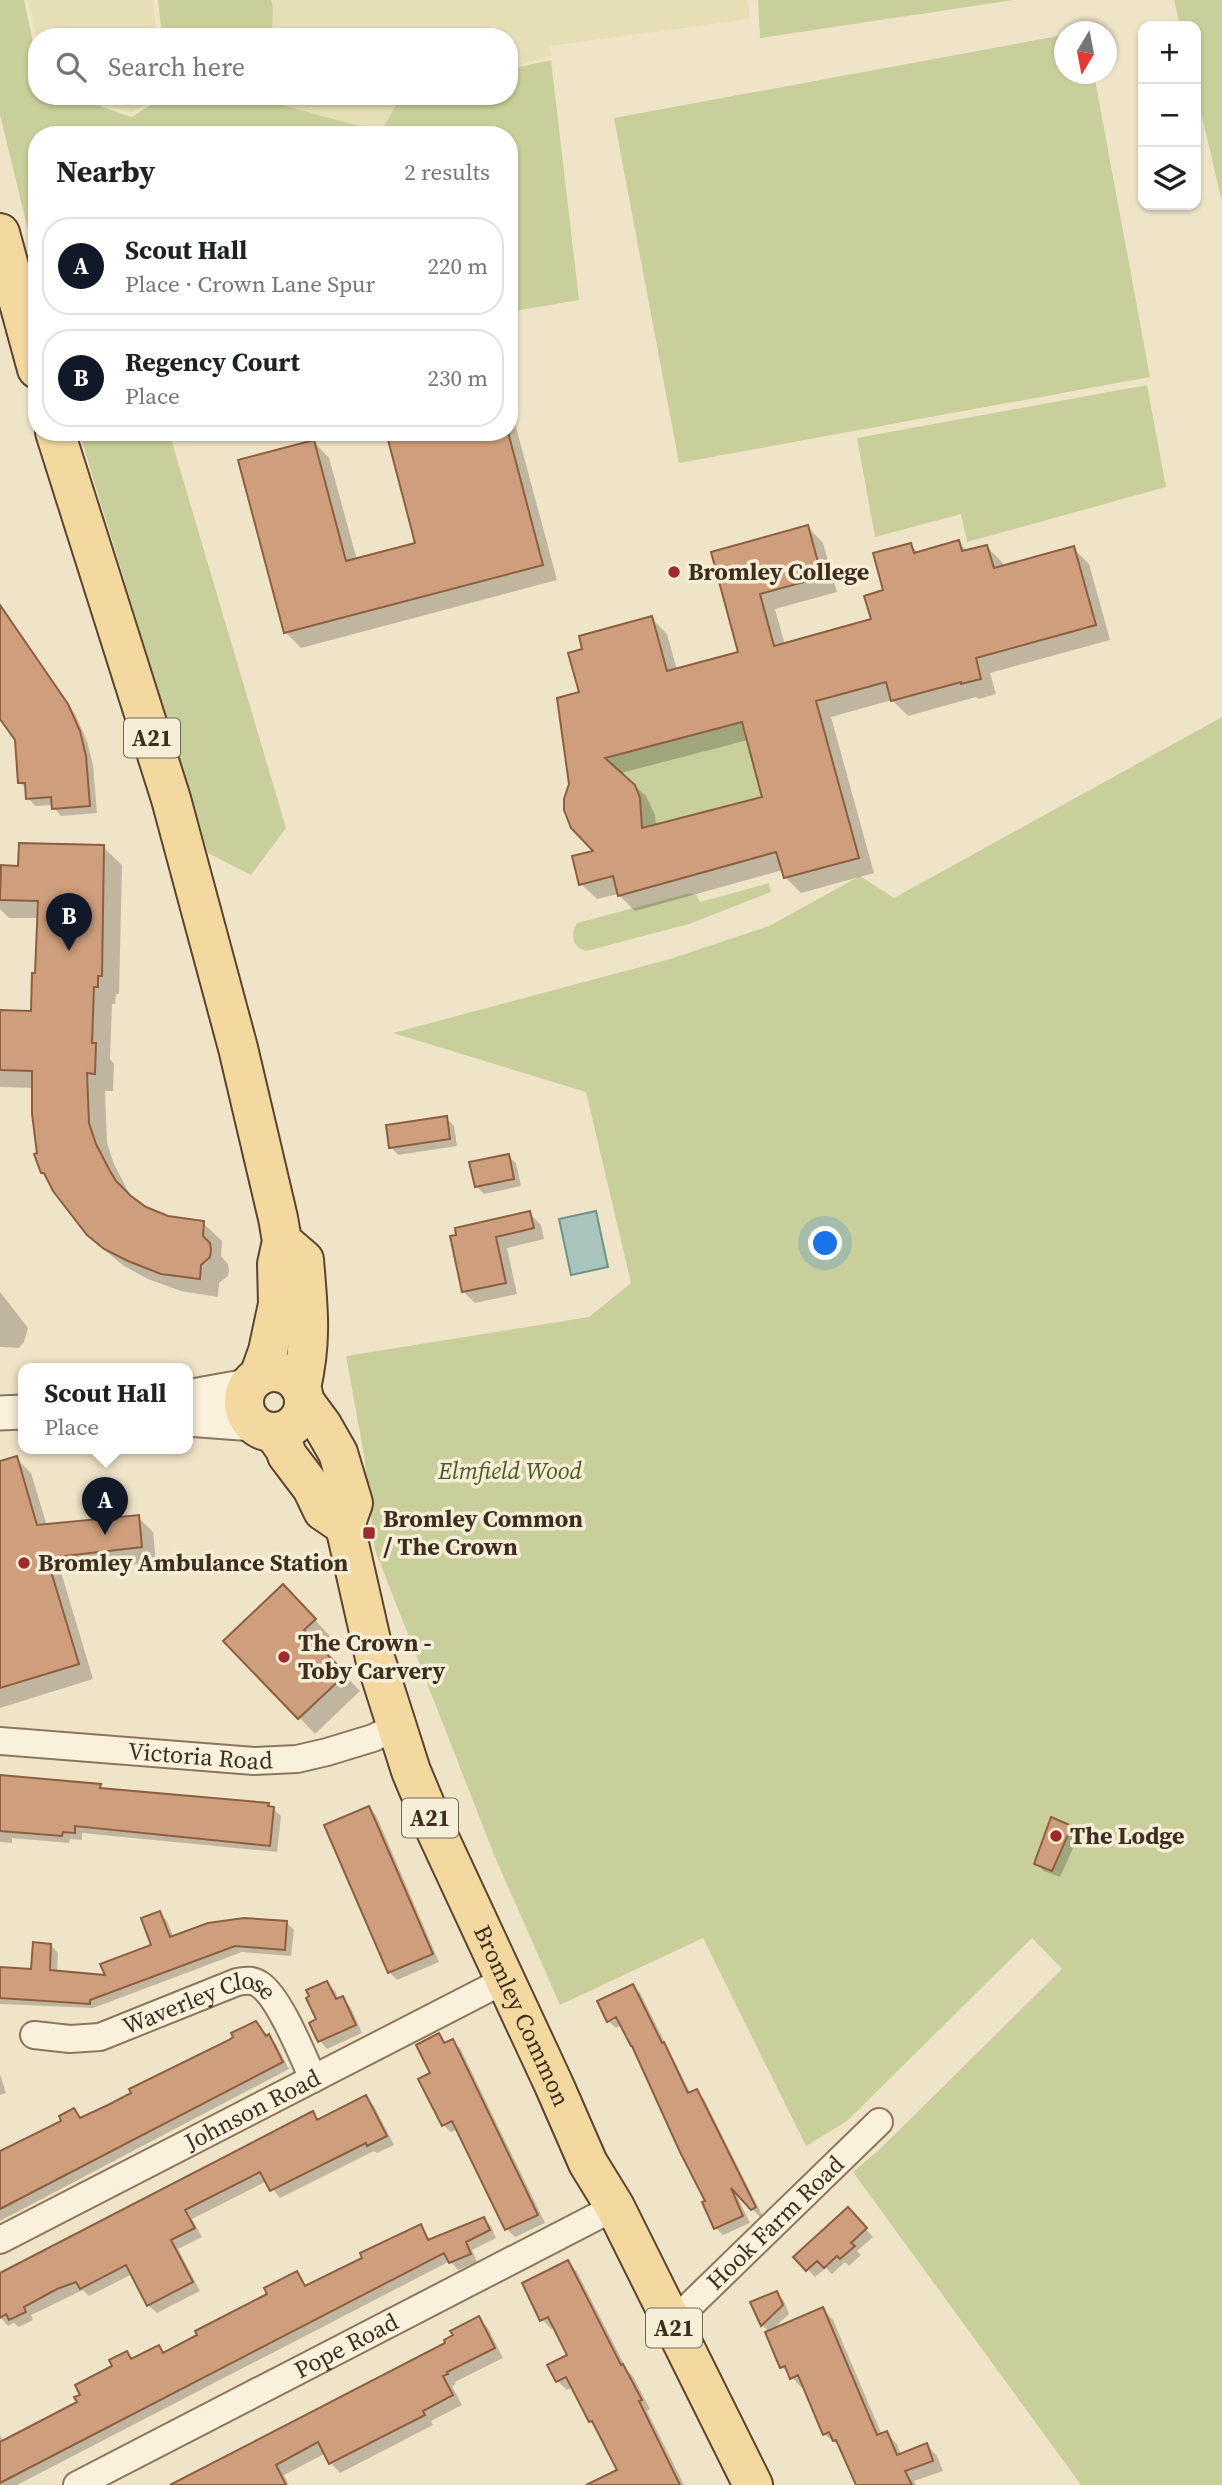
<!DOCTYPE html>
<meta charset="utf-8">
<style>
:root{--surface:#fff;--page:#f2f2f2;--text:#202124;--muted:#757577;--line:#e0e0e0;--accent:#111827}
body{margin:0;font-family:"Source Serif 4",serif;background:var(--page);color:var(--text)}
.controls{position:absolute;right:21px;top:21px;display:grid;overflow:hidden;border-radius:14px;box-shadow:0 2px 5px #0004}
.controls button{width:63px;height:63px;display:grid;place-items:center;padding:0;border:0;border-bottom:2px solid var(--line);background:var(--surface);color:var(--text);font:35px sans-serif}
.compass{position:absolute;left:1054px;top:21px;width:63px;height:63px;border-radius:50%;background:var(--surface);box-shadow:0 2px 5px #0004;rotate:190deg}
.you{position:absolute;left:826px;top:1244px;width:24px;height:24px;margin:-18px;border:5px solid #fff;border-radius:50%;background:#1a73e8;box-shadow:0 0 0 10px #1a73e833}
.badge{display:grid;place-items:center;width:46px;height:46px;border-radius:50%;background:var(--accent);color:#fff;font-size:23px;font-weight:700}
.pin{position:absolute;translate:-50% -58px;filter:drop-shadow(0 2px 4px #0008)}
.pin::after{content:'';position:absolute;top:37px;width:24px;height:21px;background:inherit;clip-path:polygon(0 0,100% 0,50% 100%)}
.popup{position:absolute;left:18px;top:1363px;width:175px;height:91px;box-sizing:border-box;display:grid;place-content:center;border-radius:14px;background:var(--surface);filter:drop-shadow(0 2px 5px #0005);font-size:23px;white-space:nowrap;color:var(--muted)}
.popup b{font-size:26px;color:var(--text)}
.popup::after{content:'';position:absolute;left:50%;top:100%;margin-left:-14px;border:14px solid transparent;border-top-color:var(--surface)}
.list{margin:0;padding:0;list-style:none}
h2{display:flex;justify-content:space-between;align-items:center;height:91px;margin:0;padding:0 28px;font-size:30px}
h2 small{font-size:23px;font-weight:400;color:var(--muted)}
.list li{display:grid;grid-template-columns:46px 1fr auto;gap:21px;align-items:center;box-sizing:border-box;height:98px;margin:0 14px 14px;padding:0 14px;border:2px solid var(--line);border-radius:28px}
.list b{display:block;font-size:26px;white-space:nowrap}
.list p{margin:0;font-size:23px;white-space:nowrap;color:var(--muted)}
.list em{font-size:23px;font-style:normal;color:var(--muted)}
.icon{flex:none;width:38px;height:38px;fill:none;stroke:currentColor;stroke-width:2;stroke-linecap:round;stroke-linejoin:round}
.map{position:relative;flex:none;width:1222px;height:2485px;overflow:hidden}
.search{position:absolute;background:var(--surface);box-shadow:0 2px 5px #0004;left:28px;top:28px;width:490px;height:77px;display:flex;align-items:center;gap:18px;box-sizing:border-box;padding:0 24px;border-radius:28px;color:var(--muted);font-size:26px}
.panel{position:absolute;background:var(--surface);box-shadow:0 2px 5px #0004;left:28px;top:126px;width:490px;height:315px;border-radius:28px}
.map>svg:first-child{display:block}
</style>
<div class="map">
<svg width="1222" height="2485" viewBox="0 0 1222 2485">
<rect width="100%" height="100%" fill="#f0e4c8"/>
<path fill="#e6deb5" d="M28 0H153L157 37H37V41Z
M271 0H748L750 19 549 46 552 56 509 68V37H272L273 6Z
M82 96H158L131 113Z
M271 96H401L382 132 271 102Z"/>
<path fill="#c9cf9b" d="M0 0H24L37 61V96H70L132 117 164 96H271V102L381 132 401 96H509V69L551 60 579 300 509 312V135H37V267L0 115Z
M158 0H271L273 6 272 37H162Z
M758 0H1014L760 38Z
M1174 0H1222V202L1196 91V26H1180Z
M1064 35V74H1094L1150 377 679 463 614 118Z
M1147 385 1166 487 967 542 961 514 875 537 857 438Z
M79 432H169L286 828 251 875 208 853Z
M1222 717V2485H1081L853 2172 880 2149 1062 1969 1032 1938 847 2121 806 2146 703 1938 560 2005 495 1857 375 1550 364 1455 346 1356 589 1317 631 1283 586 1092 393 1033 670 959 769 926 860 876 894 898Z
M742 722 762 797 635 829C647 786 633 774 593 761Z
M769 883 771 892 689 924 586 951C572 947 570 935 577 923L690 893 697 895 700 902Z"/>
<path fill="#a9c4bc" stroke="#6f938a" stroke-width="2" d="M596 1211 608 1267 571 1275 559 1219Z"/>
<path fill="#0003" fill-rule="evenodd" d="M509 401 557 580 301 648 285 632 314 442 329 458 357 560 418 544 388 432H509Z
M808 527 823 543 837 592 775 609 785 645 873 620 910 545 919 553 958 542 968 552 987 547 1002 562 1004 567 1073 548 1089 564 1110 640 990 673 996 694 979 699 976 697 908 716 892 700 831 717 874 873 801 893 785 877 783 870 635 911 618 894 597 899 581 884 597 852 571 784 584 650 651 618 667 634 677 670 740 653 713 553ZM748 740 764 798 656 826 655 815 646 796 621 773Z
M0 604 75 714 87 741 93 765 97 813 61 816 54 808 53 805 35 806 28 798 27 790 19 782 16 739 0 708Z
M103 847 122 865 119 994H116L115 1004H112L110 1059 114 1064 113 1091H105L107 1143 114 1164 132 1199 145 1208 167 1217 203 1223 222 1241 221 1256 228 1264 229 1270 228 1276 219 1283 218 1297 181 1291 148 1279 124 1266 108 1253 88 1234 42 1172 34 1088 0 1087V1011L33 1013 39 918H9L0 909V877L20 868Z
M446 1118 454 1126 457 1146 398 1155 391 1147Z
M508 1156 516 1163 521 1186 484 1194 476 1186Z
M529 1213 541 1225 544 1239 507 1248 517 1294 475 1303 463 1291 452 1237Z
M0 1292 28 1328 24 1342 19 1348 0 1347Z
M16 1458 31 1473 47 1526 138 1517 153 1532 156 1562 61 1572 93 1679 0 1708V1463Z
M298 1602 330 1636 318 1647 360 1691 315 1734 226 1641Z
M0 1777 100 1786 104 1790 268 1804 281 1816 277 1852 82 1833V1840L70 1839 69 1843 12 1838V1843L0 1842Z
M369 1808 376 1815 439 1962 397 1980 389 1972Z
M1071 1827 1079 1835 1060 1877 1044 1871 1036 1863Z
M160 1914 167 1921 174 1938 287 1923 294 1930 291 1956 242 1952 93 2008 0 2004V1969L33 1971 51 1945 58 1953 57 1972 107 1977 153 1946Z
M327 1983 335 1991 339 2000 342 1998 350 2006 362 2033 327 2049 320 2041 312 2023 319 2020Z
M632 1986 640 1993 691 2094 696 2091 704 2099 762 2215 760 2217 735 2192 750 2223 723 2235 716 2228 708 2201 622 2025 616 2028 608 2021Z
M255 2023 276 2044 289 2069 0 2221V2150L7 2146 9 2149 63 2122 74 2110 82 2119 230 2042Z
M439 2035 447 2044 452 2041 460 2048 545 2223 515 2237 507 2229 458 2129 451 2132 443 2125 433 2074Z
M0 2074 6 2093 0 2095Z
M366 2097 374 2106 394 2145 377 2153 374 2151 280 2198 267 2181 192 2219 202 2237 178 2249 200 2291 157 2313 148 2305 132 2274 89 2296 83 2290 31 2315 33 2320 19 2327 14 2323 8 2326 0 2317V2275L312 2113 320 2121Z
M848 2210 873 2237 857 2251 861 2255 849 2266 845 2262 832 2274 826 2268 815 2277 796 2257Z
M483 2219 491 2226 496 2238 472 2250 477 2262 458 2270 450 2261 17 2485H0V2435L4 2442 79 2403 126 2353 134 2360 158 2347 165 2354 270 2295 297 2273 307 2287 365 2259 420 2226 431 2241Z
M568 2262 577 2272 627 2370 632 2375 650 2409 647 2411 684 2485H591L619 2471 598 2428 591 2421 573 2387 567 2390 557 2381 570 2356 555 2327 551 2329 542 2319Z
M776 2293 784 2301 789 2314 771 2331 823 2309 833 2320 882 2435 886 2433 897 2444 901 2455 927 2445 937 2456 943 2471 914 2481 916 2485H858L841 2447 824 2434 805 2387 802 2388 782 2367 769 2332 762 2325 753 2303Z
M478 2318 488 2328 503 2358 455 2382 456 2384 452 2386 462 2405 431 2421 433 2425 340 2473 331 2463 326 2453 284 2475 289 2485H173L448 2343Z"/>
<path fill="#cf9f7d" stroke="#8d5f41" stroke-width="2" fill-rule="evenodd" d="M386 432H508L543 565 284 633 238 460 314 440 346 561 415 543Z
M808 525 822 577 760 594 774 646 871 619 864 596 883 590 873 553 911 543 914 553 959 540 962 551 987 545 994 568 1074 546 1096 625 976 658 981 679 961 684V682L891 701 886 682 816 701 859 858 784 878 776 852 618 896 613 876 579 885 572 856 593 851 571 828 564 810V799L569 784 557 698 579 692 568 653 582 649 579 636 652 616 667 671 738 652 711 552ZM742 722 762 797 642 828 640 798 635 785 605 758Z
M0 605 68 704 80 731 86 756 90 806 52 809 51 797 26 799 25 783H18L15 740 0 719Z
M19 843 104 845 102 976H98V987H94L92 1043H96L95 1074 87 1073 89 1123 96 1144 110 1171 116 1181 131 1196 146 1207 168 1216 204 1221 203 1236 210 1243 211 1250 210 1257 201 1265 200 1279 161 1274 128 1261 104 1249 87 1235 53 1191 44 1173H41L34 1154 37 1153 32 1114V1071L0 1070V1010L31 1011 32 973H35L38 901 0 900 1 865 18 866Z
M447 1116 450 1139 389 1148 386 1125Z
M509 1154 514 1179 475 1187 469 1162Z
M530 1211 534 1228 496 1237 506 1283 462 1292 450 1236 456 1235 455 1228Z
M17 1456 37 1525 139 1515 142 1547 47 1558 79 1664 0 1688V1461Z
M283 1584 316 1619 304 1630 346 1674 298 1719 223 1641Z
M0 1775 101 1784 100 1788 269 1803 268 1806 274 1807 270 1846 75 1826V1833L63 1832 62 1836 0 1831Z
M369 1806 433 1954 388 1973 324 1825Z
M1051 1817 1072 1826 1052 1871 1034 1864Z
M160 1911 170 1937 208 1923 244 1918 287 1921 285 1950 235 1946 90 2000V2004L0 1998V1967L31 1969 33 1942 51 1944 50 1970 105 1975 100 1964 151 1945 141 1918Z
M327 1981 336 1999 343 1996 356 2025 318 2042 309 2023 316 2019 306 1998 309 1996 306 1990Z
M633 1984 662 2043 664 2042 688 2093 697 2089 756 2207 751 2210 731 2188 743 2216 714 2229 702 2202 705 2201 680 2152 632 2046H631L616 2017 607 2022 597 2001Z
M256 2021 266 2036 269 2034 283 2062 0 2209V2151L61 2121 59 2116 74 2108 80 2118 108 2105 131 2093 129 2089 229 2040 233 2037 231 2033Z
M439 2033 444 2043 453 2039 538 2215 505 2230 452 2121 442 2126 418 2079 430 2073 416 2045Z
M366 2095 387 2136 367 2146 366 2143 270 2191 260 2172 185 2210 195 2228 171 2240 193 2282 147 2306 126 2265 80 2289 76 2282 57 2289 24 2307 26 2312 9 2320 6 2314 0 2318V2273L313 2111 317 2120Z
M848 2207 867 2228 851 2243 855 2246 840 2259 837 2256 824 2268 817 2261 806 2271 793 2257Z
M484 2217 490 2230 466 2242 471 2254 449 2263 444 2253 0 2483V2442L77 2402 74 2397 80 2395 75 2385 112 2366 109 2360 127 2351 131 2359 159 2345 163 2353 197 2335 195 2331 267 2294 264 2288 297 2271 305 2286 362 2258 360 2253 421 2224 428 2240Z
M568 2260 621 2365 623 2364 642 2400 639 2401 680 2485H586L617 2470 592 2421 589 2422 566 2377 556 2382 547 2365 567 2355 548 2317 540 2321 522 2283Z
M777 2291 783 2305 761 2326 750 2302Z
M823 2307 877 2435 887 2431 897 2455 927 2443 933 2461 905 2471 912 2485H856L836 2440 833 2441 829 2432 823 2435 798 2375 790 2379 785 2366 780 2368 765 2332Z
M479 2316 495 2348 447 2372 448 2374 443 2376 453 2395 423 2411 425 2415 329 2464 318 2442 276 2465 286 2485H170L445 2343 444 2340 453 2335 450 2331Z"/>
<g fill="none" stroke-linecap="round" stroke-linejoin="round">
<g stroke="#8d765c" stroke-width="30">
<g id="minor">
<path id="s1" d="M0 1741 254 1761 297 1759 327 1752 373 1738 396 1727"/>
<path id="s2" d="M34 2035 70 2039 100 2037 237 1982C244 1981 252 1979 259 1984 279 1996 303 2056 313 2079"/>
<path id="s3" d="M0 2240 505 1980"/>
<path id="s4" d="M672 2323 879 2122"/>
<path id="s5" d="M77 2485 615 2207"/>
</g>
</g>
<g stroke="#8d765c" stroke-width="37">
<path id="tertiary" d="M187 1397 248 1386
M0 1413 23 1412
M187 1419 254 1424"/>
</g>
<g stroke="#5b4430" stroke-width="42">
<g id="primary">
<path d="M0 233 37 369"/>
<path d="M55 432 171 799 238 1048 278 1218 282 1241 277 1264 278 1304 268 1351 259 1376"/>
<path d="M282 1241 304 1260C308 1308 312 1340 301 1388"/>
<circle cx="274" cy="1402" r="30"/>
<path id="s6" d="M305 1402 322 1425 338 1453 353 1503 345 1526 375 1658 411 1771 436 1831 554 2085 588 2163 615 2207 753 2485"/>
<path d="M273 1432 285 1449 287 1455 312 1488 323 1511 345 1526"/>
</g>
</g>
<use href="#minor" stroke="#faf1dc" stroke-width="26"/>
<use href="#tertiary" stroke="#faf1dc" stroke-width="33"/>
<use href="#primary" stroke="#f3d9a0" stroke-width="38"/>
</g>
<g fill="#9e2a2b" stroke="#f7eed8" stroke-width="2.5">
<circle cx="674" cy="572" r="7"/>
<rect x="362" y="1526" width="14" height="14" rx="3.5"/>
<circle cx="24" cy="1563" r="7"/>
<circle cx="284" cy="1657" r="7"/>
<circle cx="1056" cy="1836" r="7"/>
</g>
<g text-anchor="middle" stroke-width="7" stroke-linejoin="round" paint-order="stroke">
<g fill="#f7eed8" stroke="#756857" stroke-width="2">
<rect x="124" y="718.5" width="56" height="39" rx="5"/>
<rect x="402" y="1798.5" width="56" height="39" rx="5"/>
<rect x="646" y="2308.5" width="56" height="39" rx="5"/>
</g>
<g font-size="23" font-weight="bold" fill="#3d2e20">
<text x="152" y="746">A21</text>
<text x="430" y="1826">A21</text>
<text x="674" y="2336">A21</text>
</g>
<g font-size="24" font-weight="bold" fill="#3d2e20" stroke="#f7eed8" text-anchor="start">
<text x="688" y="580">Bromley College</text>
<text x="383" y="1527">Bromley Common<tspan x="383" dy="28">/ The Crown</tspan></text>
<text x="38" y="1571">Bromley Ambulance Station</text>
<text x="298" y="1651">The Crown -<tspan x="298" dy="28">Toby Carvery</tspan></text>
<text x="1070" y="1844">The Lodge</text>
</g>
<g font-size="24" font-style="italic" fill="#4d5a26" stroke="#f7eed8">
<text x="510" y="1479">Elmfield Wood</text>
</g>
<g font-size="24" fill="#3d2e20" stroke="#f7eed8">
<text dy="8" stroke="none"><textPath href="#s1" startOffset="201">Victoria Road</textPath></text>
<text dy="8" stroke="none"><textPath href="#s6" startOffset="660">Bromley Common</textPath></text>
<text dy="8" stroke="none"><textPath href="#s2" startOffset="173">Waverley Close</textPath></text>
<text dy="8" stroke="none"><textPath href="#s3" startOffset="284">Johnson Road</textPath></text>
<text dy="8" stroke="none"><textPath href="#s4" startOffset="144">Hook Farm Road</textPath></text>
<text dy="8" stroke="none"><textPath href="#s5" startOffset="303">Pope Road</textPath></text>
</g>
</g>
</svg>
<div class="controls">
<button>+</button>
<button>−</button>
<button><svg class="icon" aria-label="layers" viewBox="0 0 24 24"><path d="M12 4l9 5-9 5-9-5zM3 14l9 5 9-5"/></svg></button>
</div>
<svg class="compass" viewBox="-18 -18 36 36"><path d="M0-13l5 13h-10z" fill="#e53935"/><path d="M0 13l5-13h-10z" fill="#757577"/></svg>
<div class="you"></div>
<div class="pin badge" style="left:105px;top:1535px">A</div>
<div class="popup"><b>Scout Hall</b>Place</div>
<div class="pin badge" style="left:69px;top:951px">B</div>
<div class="search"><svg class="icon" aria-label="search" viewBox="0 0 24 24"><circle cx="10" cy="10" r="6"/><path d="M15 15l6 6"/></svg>Search here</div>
<section class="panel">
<h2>Nearby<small>2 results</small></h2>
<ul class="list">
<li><span class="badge">A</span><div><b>Scout Hall</b><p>Place · Crown Lane Spur</p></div><em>220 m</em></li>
<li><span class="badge">B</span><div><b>Regency Court</b><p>Place</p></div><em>230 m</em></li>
</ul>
</section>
</div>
